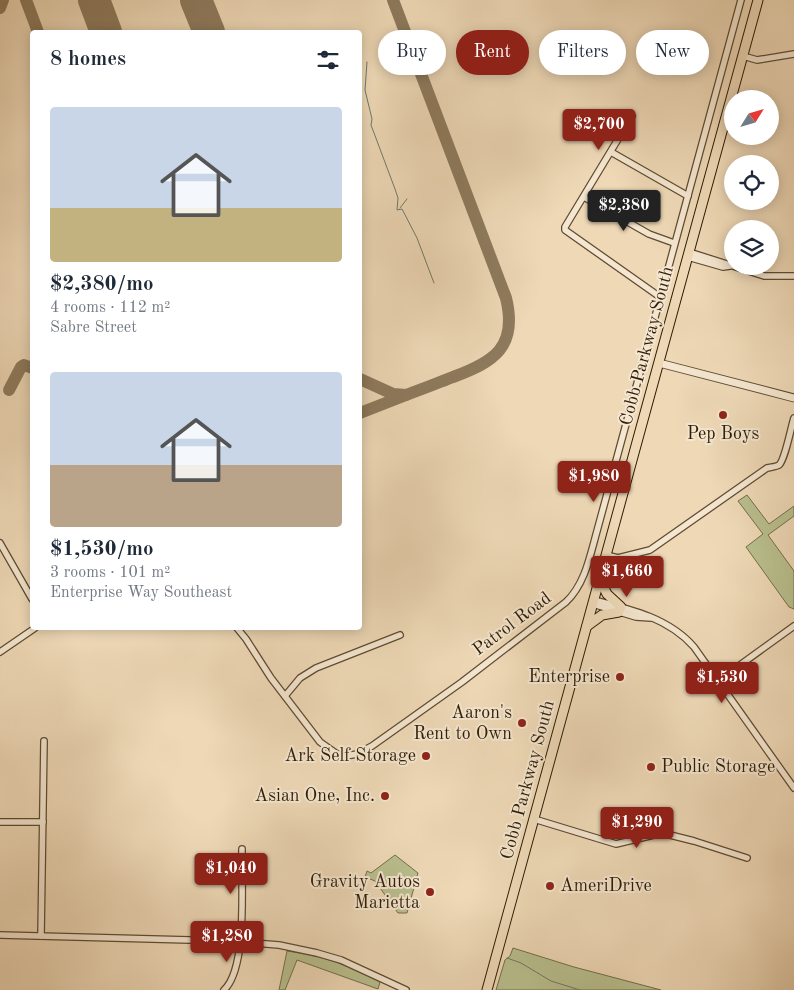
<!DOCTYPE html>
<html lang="en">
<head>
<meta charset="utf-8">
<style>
  body { margin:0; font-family:"Old Standard TT",serif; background:#f6f6f7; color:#1f2937; height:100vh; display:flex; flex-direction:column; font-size:19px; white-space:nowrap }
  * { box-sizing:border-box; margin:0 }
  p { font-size:16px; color:#747a83 }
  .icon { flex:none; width:28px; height:28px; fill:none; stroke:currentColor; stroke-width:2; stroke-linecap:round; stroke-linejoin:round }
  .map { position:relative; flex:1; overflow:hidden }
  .panel { position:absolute; left:30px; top:30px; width:332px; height:600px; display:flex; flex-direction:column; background:#fff; border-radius:5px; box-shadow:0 2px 12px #0003 }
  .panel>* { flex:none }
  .hud { position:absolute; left:378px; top:30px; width:341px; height:45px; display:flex; gap:10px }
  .needle { width:32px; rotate:53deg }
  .fabs { position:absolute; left:724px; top:90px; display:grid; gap:10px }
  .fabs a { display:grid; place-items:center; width:55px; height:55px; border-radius:50%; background:#fff; box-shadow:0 2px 12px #0003; font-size:25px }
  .price { position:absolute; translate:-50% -42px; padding:0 11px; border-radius:5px; background:#8f2418; color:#fff; font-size:16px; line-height:32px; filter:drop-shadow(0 1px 2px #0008) }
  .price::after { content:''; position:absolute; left:50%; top:30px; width:15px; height:11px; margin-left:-8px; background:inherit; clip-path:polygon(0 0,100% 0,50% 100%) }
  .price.on { background:#222; color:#fff }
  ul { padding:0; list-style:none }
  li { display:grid; align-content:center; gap:10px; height:265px; padding:0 20px }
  li span { display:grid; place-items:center; height:155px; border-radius:5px; color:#555 }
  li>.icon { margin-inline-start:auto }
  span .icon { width:90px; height:90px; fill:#fffc; stroke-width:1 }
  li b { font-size:21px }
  h2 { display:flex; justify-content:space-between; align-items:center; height:60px; padding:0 20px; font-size:21px }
  .tag { padding:0 18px; border-radius:22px; background:#fff; box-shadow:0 2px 12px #0003; font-size:18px; line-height:45px }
  .tag.on { background:#8f2418; color:#fff }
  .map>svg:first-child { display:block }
</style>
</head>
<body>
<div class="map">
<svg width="794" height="990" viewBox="0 0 794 990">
  <rect width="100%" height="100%" fill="#eed8b6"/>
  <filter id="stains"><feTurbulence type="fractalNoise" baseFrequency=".004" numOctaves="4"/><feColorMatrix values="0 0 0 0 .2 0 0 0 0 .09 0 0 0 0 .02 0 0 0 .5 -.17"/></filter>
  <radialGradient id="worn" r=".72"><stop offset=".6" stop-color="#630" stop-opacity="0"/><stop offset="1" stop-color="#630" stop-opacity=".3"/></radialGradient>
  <!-- green -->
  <g fill="#b9bf8e" stroke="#746e49">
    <polygon points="747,495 769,524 794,506 794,516 768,535 794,571 794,609 789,607 746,547 763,534 738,501"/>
    <polygon points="625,814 647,821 656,829 618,839"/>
    <polygon points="395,855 418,873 407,913 398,913 375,881 365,877 367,871 371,873"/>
    <polygon points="513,948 574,967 661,990 496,990 505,960 510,956"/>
    <path d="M287 951C323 956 349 965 380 982L378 989 297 960 285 990H279Z"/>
  </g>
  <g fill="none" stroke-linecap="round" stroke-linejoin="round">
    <!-- stream -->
    <g stroke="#6e7a6b" stroke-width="1">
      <polyline points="367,62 365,90 372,119 371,125 395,189 398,198 397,210 402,209 417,238 434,283"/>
      <polyline points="400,208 407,199"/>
      <polyline points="507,958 521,963 551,981 580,990"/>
    </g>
    <!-- taxiway -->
    <g stroke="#8e7a5d" stroke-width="12">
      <polyline points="26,0 38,32"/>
      <path d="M393 0 506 298C518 347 494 362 453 377 438 383 422 389 406 395"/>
      <polyline points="0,8 3,0"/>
      <polyline points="360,379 393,394 406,395 360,413"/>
      <polyline points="9,390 21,367 24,365 32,368"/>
    </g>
    <!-- runway -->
    <g stroke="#8e7a5d" stroke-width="32">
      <polyline points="94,0 106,32"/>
      <polyline points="196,0 209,32"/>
    </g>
    <!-- minor casing -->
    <g stroke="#5e4b30" stroke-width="8">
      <g id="minor">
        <polyline points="743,56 757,60 794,54"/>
        <polyline points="632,116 565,227 565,230 660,297"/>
        <polyline points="611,152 688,196"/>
        <polyline points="584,197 649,234 674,243"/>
        <polyline points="689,252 764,276 794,276"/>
        <polyline points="688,257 723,267 730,266"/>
        <polyline points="0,543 32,599"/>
        <path d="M606 555 618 558 650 550 767 468C771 467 776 467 779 465 785 460 791 427 794 418"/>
        <path d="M594 600C630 609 669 618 694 647L794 788"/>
        <polyline points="593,604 636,617 651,618"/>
        <path d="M237 628 246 639 271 678 320 742 337 754 346 756 357 754 372 746 462 682 566 602C585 584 590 556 597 531L741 0"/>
        <polyline points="0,652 35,628"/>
        <polyline points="718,681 794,626"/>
        <polyline points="285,696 300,678 316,668 400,635"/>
        <polyline points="534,819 616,844 662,833 694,841 747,858"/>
        <polyline points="0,822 43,822"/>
        <polyline points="0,935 228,941 279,945 317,953 341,960 406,990"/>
        <polyline points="41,936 44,741"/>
        <path d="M224 990C248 968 241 882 242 849"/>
      </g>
    </g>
    <!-- tertiary casing -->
    <g stroke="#5e4b30" stroke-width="9">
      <polyline id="tertiary" points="659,363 794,398"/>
    </g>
    <!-- primary casing -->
    <g stroke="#2e1c04" stroke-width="11">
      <g id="primary">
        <polyline points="600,580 607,594 621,607"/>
        <polyline points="587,626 602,615 619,612"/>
        <polyline points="487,990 758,0"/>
      </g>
    </g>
    <!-- minor -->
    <use href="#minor" stroke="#f4e6d0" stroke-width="5.5"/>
    <!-- tertiary -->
    <use href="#tertiary" stroke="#f4e6d0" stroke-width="7"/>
    <!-- primary -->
    <use href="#primary" stroke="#eed8b6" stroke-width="9"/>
  </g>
  <!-- markers -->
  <g fill="#8f2418" stroke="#f4e6d0" stroke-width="2">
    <circle cx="723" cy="415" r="5"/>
    <circle cx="620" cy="677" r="5"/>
    <circle cx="522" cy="723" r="5"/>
    <circle cx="426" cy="756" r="5"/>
    <circle cx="651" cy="767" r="5"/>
    <circle cx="385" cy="796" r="5"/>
    <circle cx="550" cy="886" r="5"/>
    <circle cx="430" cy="892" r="5"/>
  </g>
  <g text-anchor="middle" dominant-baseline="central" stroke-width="4" stroke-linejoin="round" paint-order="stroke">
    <!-- street labels -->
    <g font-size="18" fill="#2e1c04" stroke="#f4e6d0">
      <text transform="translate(647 346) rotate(-75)">Cobb Parkway South</text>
      <text transform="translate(512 624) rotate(-37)">Patrol Road</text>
      <text transform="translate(528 780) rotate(-75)">Cobb Parkway South</text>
    </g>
    <!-- poi labels -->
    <g font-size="18" fill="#2e1c04" stroke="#f4e6d0" text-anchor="end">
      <text x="723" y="434" text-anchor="middle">Pep Boys</text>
      <text x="610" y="677">Enterprise</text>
      <text x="512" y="713">Aaron's<tspan x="512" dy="21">Rent to Own</tspan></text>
      <text x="416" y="756">Ark Self Storage</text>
      <text x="661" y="767" text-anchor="start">Public Storage</text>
      <text x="375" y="796">Asian One, Inc.</text>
      <text x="420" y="882">Gravity Autos<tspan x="420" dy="21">Marietta</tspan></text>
      <text x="560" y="886" text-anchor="start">AmeriDrive</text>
    </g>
  </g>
  <rect width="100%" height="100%" filter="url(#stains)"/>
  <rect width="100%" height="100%" fill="url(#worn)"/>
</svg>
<div class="fabs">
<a><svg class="needle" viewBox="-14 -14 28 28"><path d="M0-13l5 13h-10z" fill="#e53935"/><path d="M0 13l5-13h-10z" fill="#747a83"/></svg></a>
<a><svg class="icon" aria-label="locate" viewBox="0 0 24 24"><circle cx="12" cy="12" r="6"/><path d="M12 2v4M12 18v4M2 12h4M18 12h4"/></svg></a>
<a><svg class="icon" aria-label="layers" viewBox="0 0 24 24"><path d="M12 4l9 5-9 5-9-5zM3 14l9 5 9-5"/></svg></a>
</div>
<b class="price" style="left:599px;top:151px">$2,700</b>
<b class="price on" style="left:624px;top:232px">$2,380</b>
<b class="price" style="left:594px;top:503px">$1,980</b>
<b class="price" style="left:627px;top:598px">$1,660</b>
<b class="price" style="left:722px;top:704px">$1,530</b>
<b class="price" style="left:637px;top:849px">$1,290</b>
<b class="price" style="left:231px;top:895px">$1,040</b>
<b class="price" style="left:227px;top:963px">$1,280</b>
<div class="hud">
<a class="tag">Buy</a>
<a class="tag on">Rent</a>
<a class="tag">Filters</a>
<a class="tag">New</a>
</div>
<section class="panel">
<h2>8 homes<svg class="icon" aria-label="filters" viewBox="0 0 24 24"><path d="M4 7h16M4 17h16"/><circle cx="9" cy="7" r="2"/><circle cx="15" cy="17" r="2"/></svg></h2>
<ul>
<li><span style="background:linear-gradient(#c9d6e8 65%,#c2b280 0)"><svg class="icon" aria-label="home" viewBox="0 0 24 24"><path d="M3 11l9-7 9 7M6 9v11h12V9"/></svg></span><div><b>$2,380/mo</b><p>4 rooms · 112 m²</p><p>Sabre Street</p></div></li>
<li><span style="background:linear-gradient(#c9d6e8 60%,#b9a48a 0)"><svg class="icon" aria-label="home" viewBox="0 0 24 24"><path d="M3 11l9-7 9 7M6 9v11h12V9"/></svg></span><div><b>$1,530/mo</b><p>3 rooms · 101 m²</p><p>Enterprise Way Southeast</p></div></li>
</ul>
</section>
</div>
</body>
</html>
